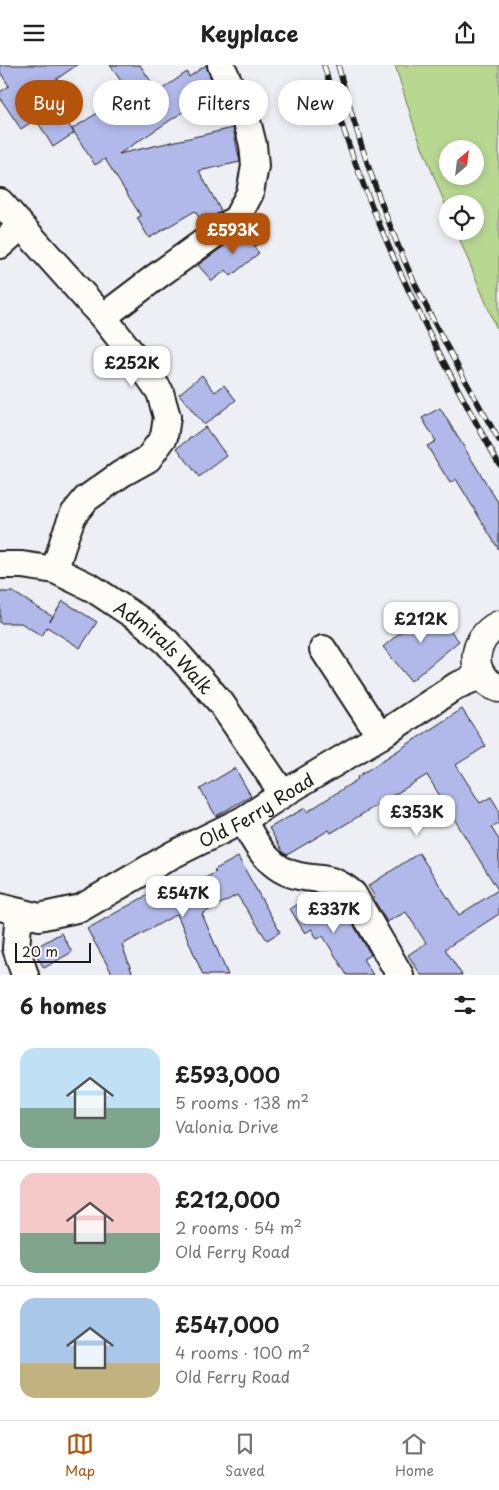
<!DOCTYPE html>
<html lang="en">
<head>
<meta charset="utf-8">
<style>
  body { margin:0; font-family:"Playpen Sans",sans-serif; background:#f2f2f2; color:#222; height:100vh; display:flex; flex-direction:column; font-size:19px; white-space:nowrap }
  * { box-sizing:border-box; margin:0 }
  p { font-size:16px; color:#767676 }
  .icon { flex:none; width:28px; height:28px; fill:none; stroke:currentColor; stroke-width:2; stroke-linecap:round; stroke-linejoin:round }
  .map { position:relative; height:910px; overflow:hidden }
  .drawer { display:flex; flex-direction:column; background:#fff; flex:1 }
  .drawer>* { flex:none }
  .top-card { position:absolute; left:15px; top:15px; width:470px; height:45px; display:flex; gap:10px }
  .needle { width:32px; rotate:28deg }
  .controls { position:absolute; left:439px; top:75px; display:grid; gap:10px }
  .controls a { display:grid; place-items:center; width:45px; height:45px; border-radius:50%; background:#fff; box-shadow:0 2px 8px #0003; font-size:25px }
  .scale { position:absolute; left:15px; bottom:12px; width:76px; box-sizing:border-box; padding-left:5px; border:2px solid #1c1c1c; border-top:0; font-size:14px; line-height:18px; white-space:nowrap; color:#1c1c1c; -webkit-text-stroke:4px #fdfcf7; paint-order:stroke }
  .price { position:absolute; translate:-50% -42px; padding:0 11px; border-radius:10px; background:#fff; color:#222; font-size:16px; line-height:32px; filter:drop-shadow(0 1px 2px #0008) }
  .price::after { content:''; position:absolute; left:50%; top:30px; width:15px; height:11px; margin-left:-8px; background:inherit; clip-path:polygon(0 0,100% 0,50% 100%) }
  .price.on { background:#b45309; color:#fff }
  ul { padding:0; list-style:none }
  li { display:flex; align-items:center; gap:15px; height:125px; padding:0 20px }
  li+li { border-top:1px solid #e0e0e0 }
  li span { display:grid; place-items:center; flex:none; width:140px; height:100px; border-radius:15px; color:#555 }
  li>.icon { margin-inline-start:auto }
  span .icon { width:60px; height:60px; fill:#fffc; stroke-width:1 }
  li b { font-size:21px }
  h2 { display:flex; justify-content:space-between; align-items:center; height:60px; padding:0 20px; font-size:21px }
  .pill { padding:0 18px; border-radius:22px; background:#fff; box-shadow:0 2px 8px #0003; font-size:18px; line-height:45px }
  .pill.on { background:#b45309; color:#fff }
  header { display:flex; justify-content:space-between; align-items:center; height:65px; padding:0 20px; background:#fff; font-size:22px; font-weight:700 }
  .tab-bar { display:flex; justify-content:space-around; align-items:center; height:70px; border-top:1px solid #e0e0e0; background:#fff; font-size:14px; color:#767676 }
  .tab-bar a { display:grid; justify-items:center; gap:2px }
  .tab-bar .on { color:#b45309 }
  .map>svg:first-child { display:block }
</style>
</head>
<body>
<header><svg class="icon" aria-label="menu" viewBox="0 0 24 24"><path d="M4 6h16M4 12h16M4 18h16"/></svg>Keyplace<svg class="icon" aria-label="share" viewBox="0 0 24 24"><path d="M12 15V3M7 8l5-5 5 5M5 13v7h14v-7"/></svg></header>
<div class="map">
<svg width="499" height="910" viewBox="0 0 499 910">
  <rect width="100%" height="100%" fill="#eeeff4"/>
  <filter id="ink" filterUnits="userSpaceOnUse"><feTurbulence type="fractalNoise" baseFrequency=".02" numOctaves="2"/><feDisplacementMap in="SourceGraphic" scale="10" xChannelSelector="R" yChannelSelector="G"/><feConvolveMatrix kernelMatrix="1 2 1 2 8 2 1 2 1" color-interpolation-filters="sRGB"/></filter>
  <g filter="url(#ink)">
    <!-- green -->
    <path fill="#b8d891" stroke="#6a7a56" fill-rule="evenodd" d="M395 0H499V269L456 166H475V139H448L447 144 415 64ZM448 84H475V111H448Z"/>
    <!-- building -->
    <g fill="#b0b9ea" stroke="#1c1c1c">
      <polygon points="0,0 77,0 45,22 74,68 53,82 36,54 21,64 0,33 0,27 9,21 0,7"/>
      <polygon points="110,0 140,0 158,27 187,7 189,12 206,0 214,22 202,30 204,33 119,89 233,63 240,97 199,106 221,146 203,159 195,146 149,173 137,153 141,151 105,94 95,100 72,64 129,28"/>
      <polygon points="251,159 264,175 254,182 259,188 231,211 226,205 212,216 198,200 246,165"/>
      <polygon points="202,310 215,327 224,320 236,335 204,360 179,329"/>
      <polygon points="440,343 499,439 499,485 456,414 450,418 427,381 436,376 422,353"/>
      <polygon points="205,362 227,391 199,412 177,383"/>
      <polygon points="0,527 13,527 53,552 50,556 63,536 97,557 80,583 47,562 42,571 21,558 0,558"/>
      <polygon points="430,542 459,576 411,616 383,582"/>
      <polygon points="462,644 486,681 456,700 480,738 491,732 499,745 499,758 491,762 499,775 499,849 445,884 462,910 421,910 408,890 426,878 406,847 387,857 373,833 375,832 368,821 419,788 459,850 498,825 427,710 331,768 329,765 287,790 283,787 269,763 305,743 307,747 358,714 357,712"/>
      <polygon points="235,703 251,731 216,751 200,724"/>
      <polygon points="238,792 280,867 267,875 237,830 202,849 228,910 203,910 177,849 122,880 133,910 113,910 87,864 174,815 181,827 216,807 214,805"/>
      <polygon points="315,829 318,829 323,837 325,836 336,855 347,849 371,890 363,894 373,910 347,910 323,871 317,874 312,864 305,868 290,844"/>
      <polygon points="61,868 72,887 44,903 33,884"/>
    </g>
    <g fill="none" stroke-linecap="round" stroke-linejoin="round">
      <!-- minor casing -->
      <g stroke="#1c1c1c" stroke-width="30">
        <g id="minor">
          <polyline points="0,137 103,252 144,304 160,327 167,352 164,372 148,394 121,409 86,434 73,450 65,471 55,505"/>
          <polyline points="0,180 20,162"/>
          <polyline points="103,252 157,211 237,153 250,128 255,101 253,80 248,60 221,0"/>
          <path id="s1" d="M0 500H22L55 505 92 523 142 556 167 577 221 638 283 729"/>
          <polyline points="323,584 380,671"/>
          <path d="M243 755C256 780 269 805 299 811 324 816 332 811 353 829L400 910"/>
          <path id="s2" d="M0 842 39 852 81 843 172 790 243 755 283 729 380 671 456 621 482 610"/>
          <polyline points="19,847 16,883 25,910"/>
        </g>
      </g>
      <!-- secondary casing -->
      <g stroke="#1c1c1c" stroke-width="31">
        <path id="secondary" d="M499 560C471 573 467 612 499 623"/>
      </g>
      <!-- minor -->
      <use href="#minor" stroke="#fdfcf7" stroke-width="26"/>
      <!-- secondary -->
      <use href="#secondary" stroke="#fdfcf7" stroke-width="28"/>
      <!-- rail casing -->
      <g stroke="#1c1c1c" stroke-width="5.5">
        <g id="rail">
          <path d="M324 0C362 140 428 273 499 399"/>
          <path d="M338 0C358 75 383 151 416 221 442 274 470 325 499 375"/>
        </g>
      </g>
      <!-- rail -->
      <use href="#rail" stroke="#fdfcf7" stroke-width="4" stroke-dasharray="11" stroke-linecap="butt"/>
    </g>
  </g>
  <g text-anchor="middle" dominant-baseline="central" stroke-width="4" stroke-linejoin="round" paint-order="stroke">
    <!-- street labels -->
    <g font-size="18" fill="#1c1c1c" stroke="#fdfcf7">
      <text stroke="none"><textPath href="#s1" startOffset="190">Admirals Walk</textPath></text>
      <text stroke="none"><textPath href="#s2" startOffset="284">Old Ferry Road</textPath></text>
    </g>
  </g>
</svg>
<div class="controls">
<a><svg class="needle" viewBox="-14 -14 28 28"><path d="M0-13l5 13h-10z" fill="#e53935"/><path d="M0 13l5-13h-10z" fill="#767676"/></svg></a>
<a><svg class="icon" aria-label="locate" viewBox="0 0 24 24"><circle cx="12" cy="12" r="6"/><path d="M12 2v4M12 18v4M2 12h4M18 12h4"/></svg></a>
</div>
<div class="scale">20 m</div>
<b class="price on" style="left:233px;top:190px">£593K</b>
<b class="price" style="left:132px;top:323px">£252K</b>
<b class="price" style="left:421px;top:579px">£212K</b>
<b class="price" style="left:417px;top:772px">£353K</b>
<b class="price" style="left:183px;top:853px">£547K</b>
<b class="price" style="left:334px;top:869px">£337K</b>
<div class="top-card">
<a class="pill on">Buy</a>
<a class="pill">Rent</a>
<a class="pill">Filters</a>
<a class="pill">New</a>
</div>
</div>
<section class="drawer">
<h2>6 homes<svg class="icon" aria-label="filters" viewBox="0 0 24 24"><path d="M4 7h16M4 17h16"/><circle cx="9" cy="7" r="2"/><circle cx="15" cy="17" r="2"/></svg></h2>
<ul>
<li><span style="background:linear-gradient(#bfe0f5 60%,#7fa58c 0)"><svg class="icon" aria-label="home" viewBox="0 0 24 24"><path d="M3 11l9-7 9 7M6 9v11h12V9"/></svg></span><div><b>£593,000</b><p>5 rooms · 138 m²</p><p>Valonia Drive</p></div></li>
<li><span style="background:linear-gradient(#f6c9c9 60%,#7fa58c 0)"><svg class="icon" aria-label="home" viewBox="0 0 24 24"><path d="M3 11l9-7 9 7M6 9v11h12V9"/></svg></span><div><b>£212,000</b><p>2 rooms · 54 m²</p><p>Old Ferry Road</p></div></li>
<li><span style="background:linear-gradient(#a9c7e8 65%,#c2b280 0)"><svg class="icon" aria-label="home" viewBox="0 0 24 24"><path d="M3 11l9-7 9 7M6 9v11h12V9"/></svg></span><div><b>£547,000</b><p>4 rooms · 100 m²</p><p>Old Ferry Road</p></div></li>
</ul>
</section>
<nav class="tab-bar">
<a class="on"><svg class="icon" aria-label="map" viewBox="0 0 24 24"><path d="M3 6l6-2 6 2 6-2v14l-6 2-6-2-6 2zM9 4v14M15 6v14"/></svg>Map</a>
<a><svg class="icon" aria-label="saved" viewBox="0 0 24 24"><path d="M7 4h10v16l-5-4-5 4z"/></svg>Saved</a>
<a><svg class="icon" aria-label="home" viewBox="0 0 24 24"><path d="M3 11l9-7 9 7M6 9v11h12V9"/></svg>Home</a>
</nav>
</body>
</html>
